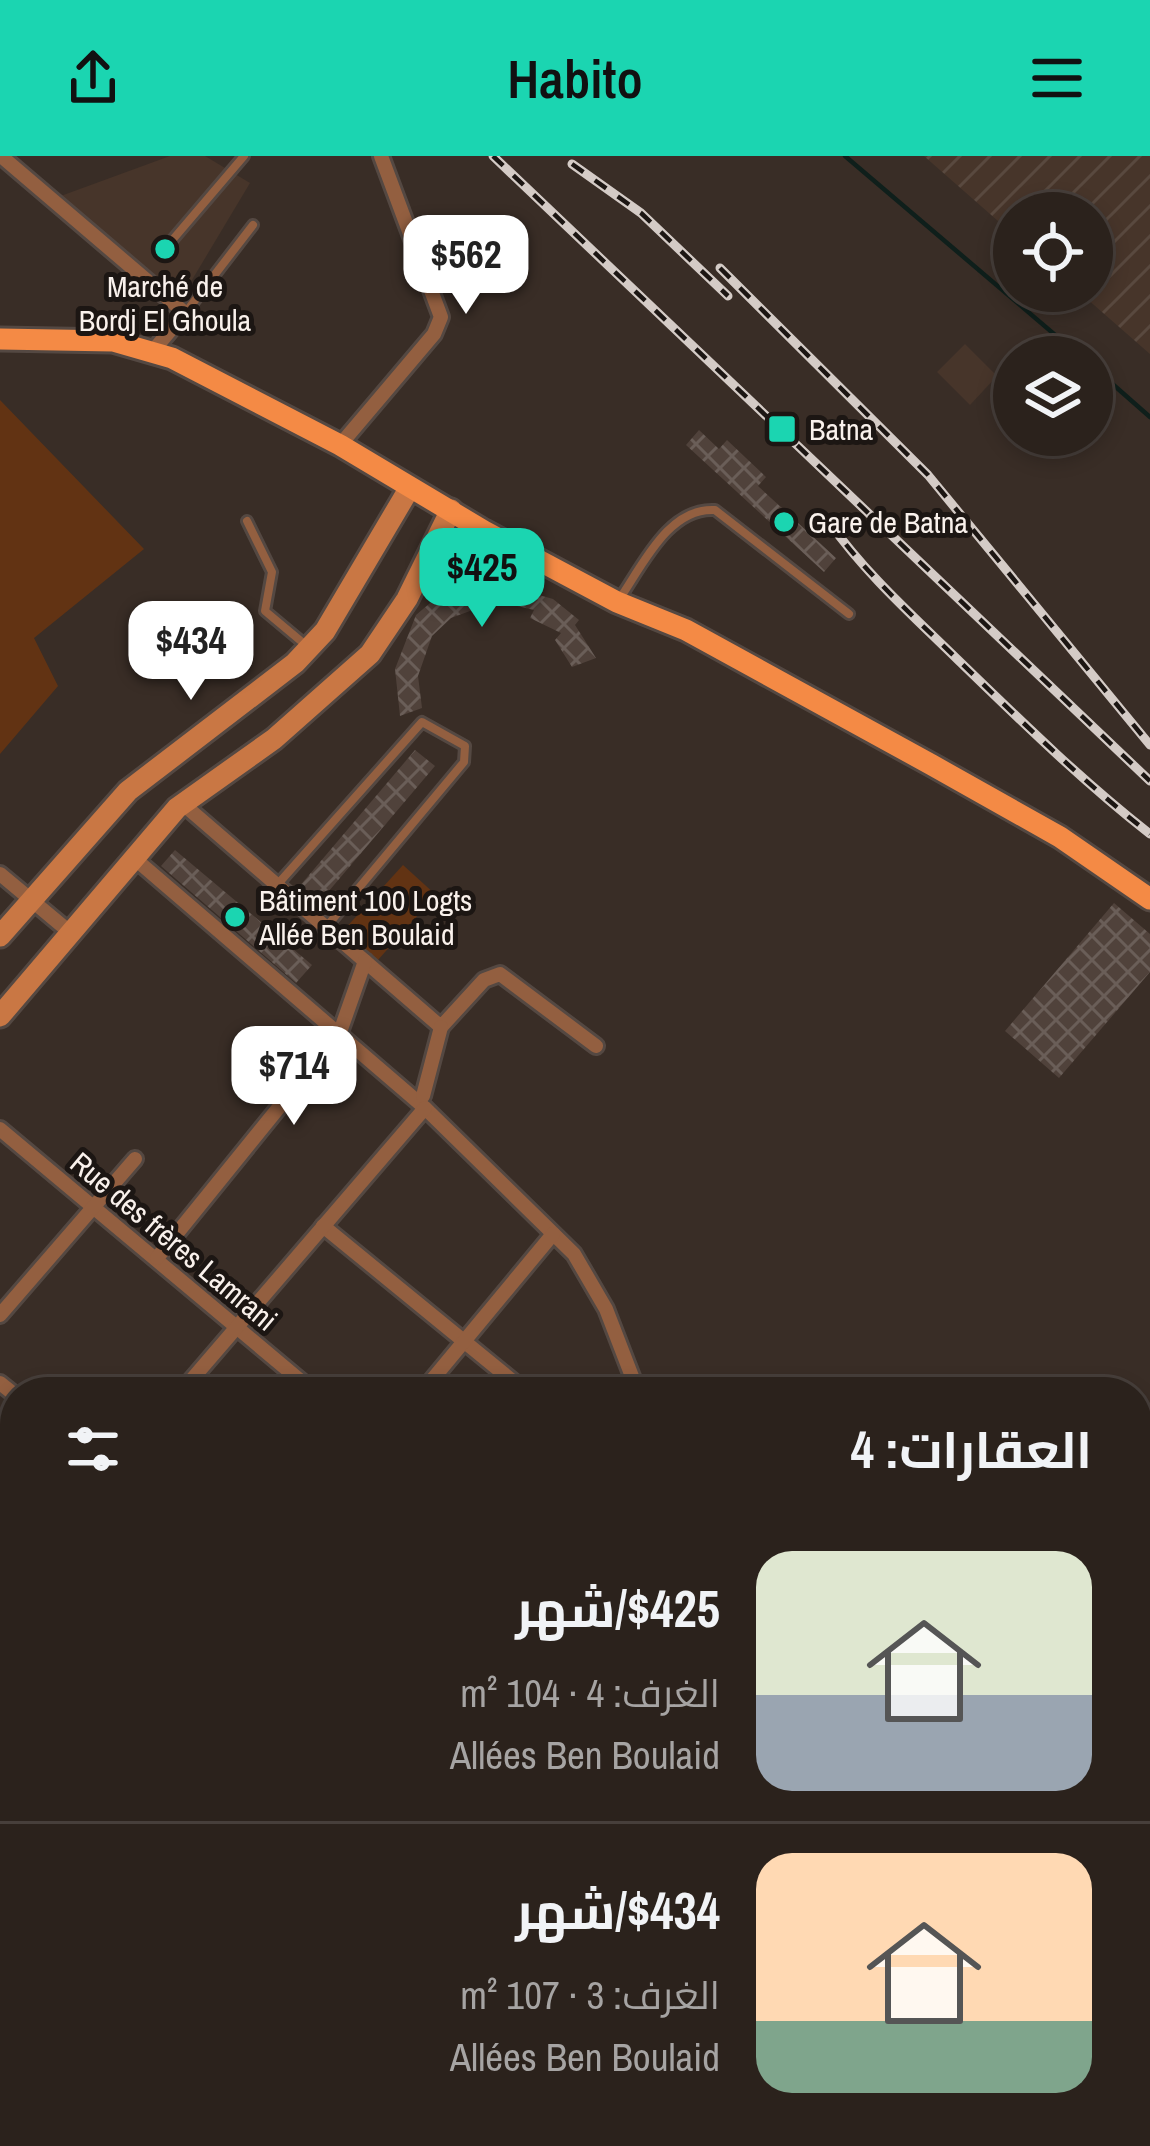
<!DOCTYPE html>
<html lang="ar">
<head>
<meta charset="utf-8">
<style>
  body { margin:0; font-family:"Archivo Narrow",Cairo,sans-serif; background:#332a25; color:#f1f3f6; direction:rtl; height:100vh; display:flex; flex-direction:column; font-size:45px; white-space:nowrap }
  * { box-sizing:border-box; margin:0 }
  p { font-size:39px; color:#a6a4a3 }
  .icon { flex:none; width:66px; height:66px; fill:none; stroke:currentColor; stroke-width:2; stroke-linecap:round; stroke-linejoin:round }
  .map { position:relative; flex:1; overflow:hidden; direction:ltr }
  .panel { position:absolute; left:0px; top:1221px; width:1152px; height:771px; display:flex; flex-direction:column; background:#2b221c; border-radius:48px 48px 0 0; box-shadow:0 6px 18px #0003,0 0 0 3px #473f3b; direction:rtl }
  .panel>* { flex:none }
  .fabs { position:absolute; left:993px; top:36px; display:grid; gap:24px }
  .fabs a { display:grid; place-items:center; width:120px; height:120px; border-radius:50%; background:#2b221c; box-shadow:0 6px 18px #0003,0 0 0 3px #473f3b; font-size:60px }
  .price { position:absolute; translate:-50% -102px; padding:0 27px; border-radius:24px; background:#fff; color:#222; font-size:39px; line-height:78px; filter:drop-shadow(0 3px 6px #0008) }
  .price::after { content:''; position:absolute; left:50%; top:72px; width:36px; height:27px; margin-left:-18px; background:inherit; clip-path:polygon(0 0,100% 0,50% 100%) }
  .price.current { background:#1bd5b1; color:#111 }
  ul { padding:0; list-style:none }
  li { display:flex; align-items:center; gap:36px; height:300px; padding:0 60px }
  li+li { border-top:3px solid #473f3b }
  li span { display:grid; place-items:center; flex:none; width:336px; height:240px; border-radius:36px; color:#555 }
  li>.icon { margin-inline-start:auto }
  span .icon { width:144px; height:144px; fill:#fffc; stroke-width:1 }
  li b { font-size:51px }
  h2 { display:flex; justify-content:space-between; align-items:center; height:144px; padding:0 60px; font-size:51px }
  header { display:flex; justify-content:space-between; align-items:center; height:156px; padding:0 60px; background:#1bd5b1; color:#111; font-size:54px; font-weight:600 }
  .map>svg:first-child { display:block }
</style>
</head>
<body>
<header><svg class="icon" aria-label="menu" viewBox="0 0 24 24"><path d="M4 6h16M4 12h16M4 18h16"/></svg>Habito<svg class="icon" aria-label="share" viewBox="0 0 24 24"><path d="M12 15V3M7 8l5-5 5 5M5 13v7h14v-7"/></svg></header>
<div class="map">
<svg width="1150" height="1990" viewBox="0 0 1150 1990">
  <defs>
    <pattern id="industrial-furrows" width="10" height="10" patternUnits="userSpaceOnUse" patternTransform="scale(3)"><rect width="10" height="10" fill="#47352a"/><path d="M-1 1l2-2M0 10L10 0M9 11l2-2" fill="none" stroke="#59493f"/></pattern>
    <pattern id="building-cross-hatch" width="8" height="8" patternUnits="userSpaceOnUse" patternTransform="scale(3)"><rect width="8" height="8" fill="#50423b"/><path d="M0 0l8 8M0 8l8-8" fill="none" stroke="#6a5e58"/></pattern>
  </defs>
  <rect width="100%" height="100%" fill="#392d26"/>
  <!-- built -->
  <g fill="#47352a">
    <polygon points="170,0 205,0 250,27 180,144 58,41"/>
    <polygon points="965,188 997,220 970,249 937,216"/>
  </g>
  <!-- industrial -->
  <polygon fill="url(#industrial-furrows)" points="924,0 1150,0 1150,198 1078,135 1092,135 1092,57 1014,57 1014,79"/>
  <!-- park -->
  <g fill="#623313">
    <polygon points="0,244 144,393 34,482 58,530 0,598"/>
    <polygon points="403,709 436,739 377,805 343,775"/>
    <polygon points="15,1750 15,1941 0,1928 0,1767"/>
    <polygon points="56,1977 163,1977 152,1990 71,1990"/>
  </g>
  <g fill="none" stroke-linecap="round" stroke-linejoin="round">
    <!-- stream -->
    <g stroke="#0f1f1b" stroke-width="4.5">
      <polyline points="845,0 1081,201"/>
      <polyline points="1092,210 1150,261"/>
    </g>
  </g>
  <!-- building -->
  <g fill="url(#building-cross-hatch)">
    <polygon points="699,274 719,293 727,284 766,321 758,330 836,402 824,416 686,289"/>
    <polygon points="495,424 542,432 539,439 553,443 579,464 575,469 596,502 572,511 555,484 561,477 530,462 534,454 497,445 451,462 432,480 418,520 422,552 400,560 395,513 416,459 436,442"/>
    <polygon points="415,594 435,610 317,749 298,732"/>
    <polygon points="175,694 312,809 296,827 161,710"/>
    <polygon points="1114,747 1150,778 1150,816 1059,922 1005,875"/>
    <polygon points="15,1750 15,1780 0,1798 0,1767"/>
  </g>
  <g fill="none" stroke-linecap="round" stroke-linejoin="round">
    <!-- lane casing -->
    <g stroke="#544842" stroke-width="14">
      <g id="lane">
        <polyline points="163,95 244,0"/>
        <polyline points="186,156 253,69"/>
        <polyline points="247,365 272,416 265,455 308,491"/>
        <path d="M618 445C642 411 668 351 715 354L849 458"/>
        <polyline points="277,729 422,566 465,590 464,606 327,770"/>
      </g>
    </g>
    <!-- street casing -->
    <g stroke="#544842" stroke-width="20">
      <g id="street">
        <polyline points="1,0 185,157 152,196"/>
        <polyline points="340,289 434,178 441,161 381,0"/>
        <polyline points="183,648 441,871 484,824 500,818 596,890"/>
        <polyline points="134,702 425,952 574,1098 606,1153 638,1236"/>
        <polyline points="0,718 72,778"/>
        <polyline points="423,940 441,871"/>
        <polyline points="0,973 314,1236"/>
        <polyline points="323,1070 526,1236"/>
        <polyline points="157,1102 340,876 365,805"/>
        <polyline points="0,1159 135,1003"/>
        <polyline points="0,1227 15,1239"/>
        <polyline points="181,1236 425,952"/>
        <polyline points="422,1236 553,1078"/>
        <polyline points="1137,1431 1150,1439"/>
        <polyline points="0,1446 15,1428"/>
        <polyline points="0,1480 15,1494"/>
        <polyline points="1137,1537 1150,1545"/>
        <polyline points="0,1561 15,1543"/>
        <polyline points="1137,1668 1150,1651"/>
        <polyline points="0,1687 15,1701"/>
        <polyline points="1137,1950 1150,1934"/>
        <polyline points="595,1977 611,1990"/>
        <polyline points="900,1977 915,1990"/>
        <polyline points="262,1990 271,1977"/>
        <polyline points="543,1990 553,1977"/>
        <polyline points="723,1990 735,1977"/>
        <polyline points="1099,1990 1112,1977"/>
      </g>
    </g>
    <!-- secondary casing -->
    <g stroke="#544842" stroke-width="27">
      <g id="secondary">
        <polyline points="0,780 128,635 295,507 325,475 409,333"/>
        <polyline points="0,860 177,652 274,583 370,498 407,443 451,354"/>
      </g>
    </g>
    <!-- primary casing -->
    <g stroke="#544842" stroke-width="27">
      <polyline id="primary" points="0,183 113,185 172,202 340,289 484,375 617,446 686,474 932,609 1060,681 1150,743"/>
    </g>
    <!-- lane -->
    <use href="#lane" stroke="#935f40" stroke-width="8"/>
    <!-- street -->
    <use href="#street" stroke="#935f40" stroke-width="14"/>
    <!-- secondary -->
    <use href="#secondary" stroke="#c97744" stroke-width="21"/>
    <!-- primary -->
    <use href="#primary" stroke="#f48a45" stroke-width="21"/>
    <!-- rail casing -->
    <g stroke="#d4cbc6" stroke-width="9">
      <g id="rail">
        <polyline points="493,0 1150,625"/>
        <polyline points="572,8 641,57 728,140"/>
        <polyline points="720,112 928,319 1150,589"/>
        <path d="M829 366C865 417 911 458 956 502 1019 563 1081 624 1150 678"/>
      </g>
    </g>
    <!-- rail -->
    <use href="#rail" stroke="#1c1613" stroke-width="4.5" stroke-dasharray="14" stroke-linecap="butt"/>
  </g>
  <!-- markers -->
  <g fill="#1bd5b1" stroke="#1c1613" stroke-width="4.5">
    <circle cx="165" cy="93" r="12"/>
    <rect x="767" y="258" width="30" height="30" rx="6"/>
    <circle cx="784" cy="366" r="12"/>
    <circle cx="235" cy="761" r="12"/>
  </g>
  <g text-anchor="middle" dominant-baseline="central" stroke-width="10" stroke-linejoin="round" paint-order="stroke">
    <!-- poi labels -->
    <g font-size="30" fill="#f9f1ec" stroke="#1c1613" text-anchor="start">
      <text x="165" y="130" text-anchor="middle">Marché de<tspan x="165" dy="34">Bordj El Ghoula</tspan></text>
      <text x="809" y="273">Batna</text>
      <text x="808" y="366">Gare de Batna</text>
      <text x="259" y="744">Bâtiment 100 Logts<tspan x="259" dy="34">Allée Ben Boulaid</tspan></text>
    </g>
    <!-- street labels -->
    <g font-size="30" fill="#f9f1ec" stroke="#1c1613">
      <text transform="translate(174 1085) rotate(40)">Rue des frères Lamrani</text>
    </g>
  </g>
</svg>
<div class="fabs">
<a><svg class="icon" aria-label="locate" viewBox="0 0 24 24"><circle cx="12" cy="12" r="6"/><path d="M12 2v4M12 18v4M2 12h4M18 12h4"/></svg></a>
<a><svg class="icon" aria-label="layers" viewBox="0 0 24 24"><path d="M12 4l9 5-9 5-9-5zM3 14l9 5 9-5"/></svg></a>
</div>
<b class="price" style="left:466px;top:161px">$562</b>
<b class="price current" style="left:482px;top:474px">$425</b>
<b class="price" style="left:191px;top:547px">$434</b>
<b class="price" style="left:294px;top:972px">$714</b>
<section class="panel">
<h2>العقارات: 4<svg class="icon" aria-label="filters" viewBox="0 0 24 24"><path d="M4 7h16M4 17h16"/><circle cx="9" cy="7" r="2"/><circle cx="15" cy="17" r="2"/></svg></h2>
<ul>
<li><span style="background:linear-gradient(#dfe7d0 60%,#9aa5b1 0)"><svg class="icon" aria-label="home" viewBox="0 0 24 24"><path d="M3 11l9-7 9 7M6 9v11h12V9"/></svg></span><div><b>$425/شهر</b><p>الغرف: 4 · 104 m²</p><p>Allées Ben Boulaid</p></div></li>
<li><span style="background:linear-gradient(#ffd9b3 70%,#7fa58c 0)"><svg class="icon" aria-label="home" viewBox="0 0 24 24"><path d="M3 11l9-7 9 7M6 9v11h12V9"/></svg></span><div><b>$434/شهر</b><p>الغرف: 3 · 107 m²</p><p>Allées Ben Boulaid</p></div></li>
</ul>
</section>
</div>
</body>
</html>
